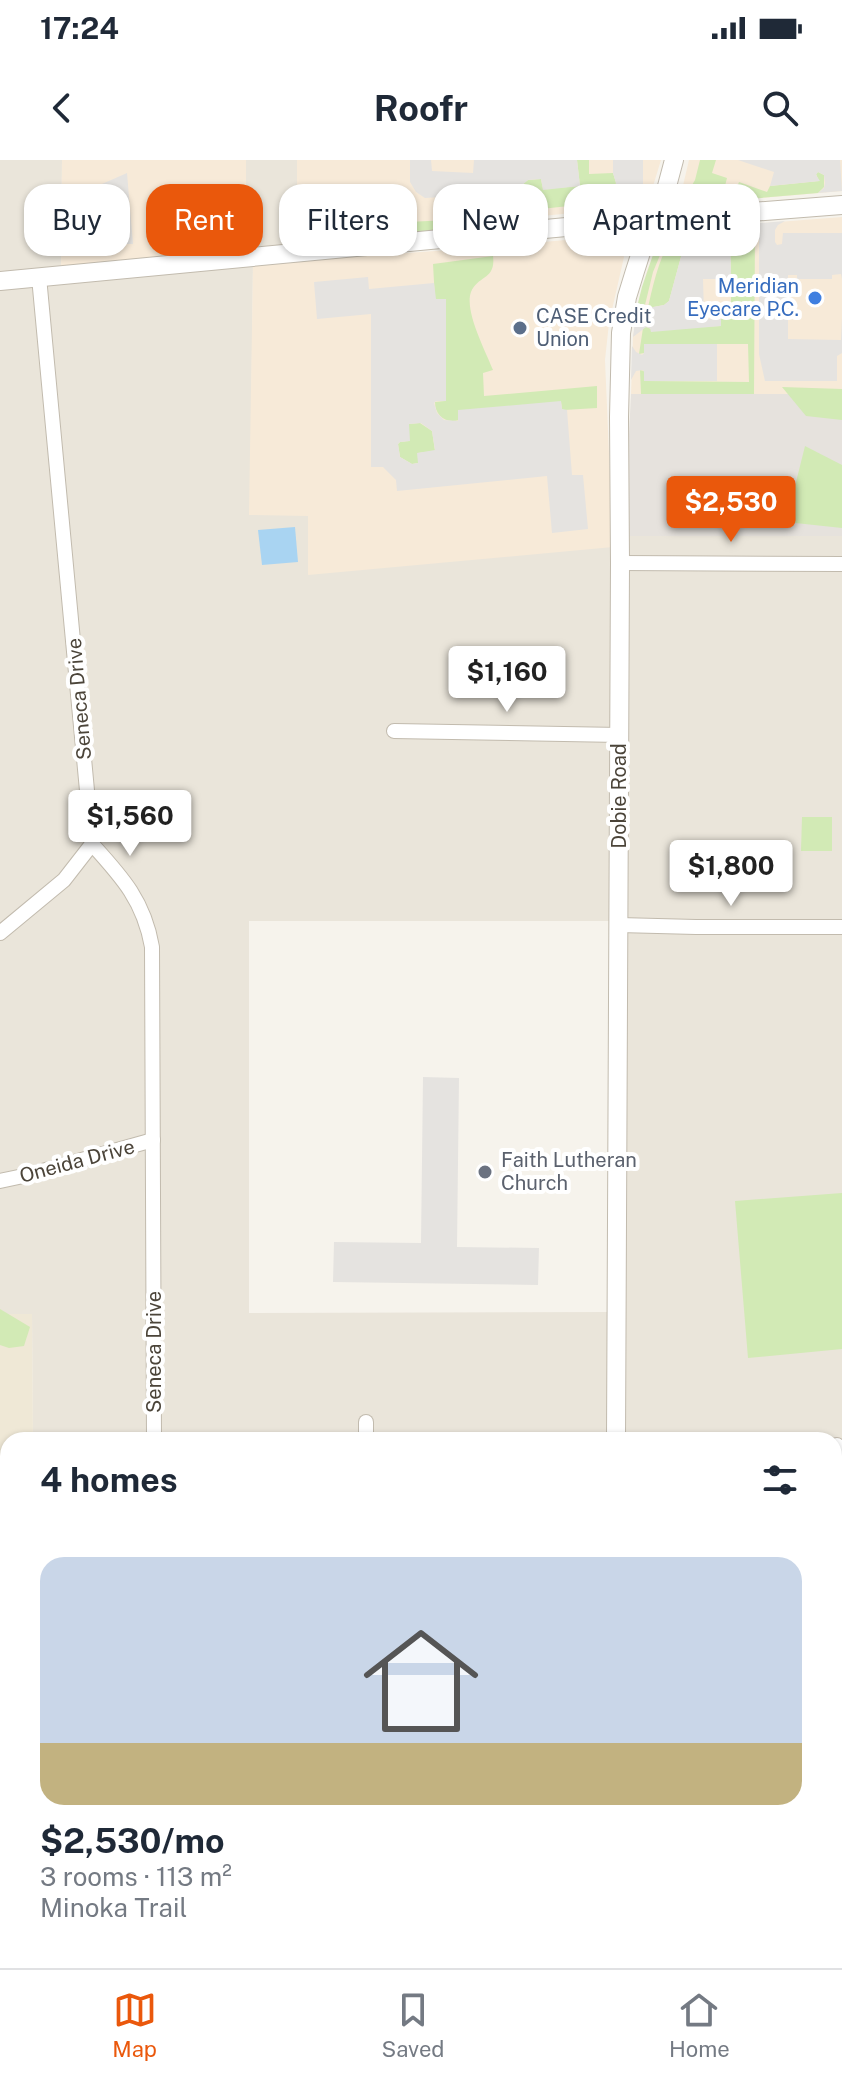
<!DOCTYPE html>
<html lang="en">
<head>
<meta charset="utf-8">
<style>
  body { margin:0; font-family:"Public Sans",sans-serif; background:#f2f2f3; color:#1f2937; height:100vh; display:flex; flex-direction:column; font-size:30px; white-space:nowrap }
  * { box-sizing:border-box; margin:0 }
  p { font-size:26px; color:#747a83 }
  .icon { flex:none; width:44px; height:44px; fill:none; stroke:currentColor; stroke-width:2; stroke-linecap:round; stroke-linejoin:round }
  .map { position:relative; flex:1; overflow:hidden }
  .sheet { position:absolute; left:0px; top:1272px; width:842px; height:536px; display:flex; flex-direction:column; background:#fff; border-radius:24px 24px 0 0; box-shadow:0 2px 6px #0004 }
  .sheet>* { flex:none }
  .guide { position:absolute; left:24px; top:24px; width:794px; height:72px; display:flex; gap:16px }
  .price { position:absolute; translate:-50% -68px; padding:0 18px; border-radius:8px; background:#fff; color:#222; font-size:26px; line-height:52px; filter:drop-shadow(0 2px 4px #0008) }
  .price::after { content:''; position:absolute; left:50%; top:48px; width:24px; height:18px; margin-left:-12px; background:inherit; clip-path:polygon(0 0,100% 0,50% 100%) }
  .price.active { background:#ea580c; color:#fff }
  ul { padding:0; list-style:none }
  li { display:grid; align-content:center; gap:16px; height:424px; padding:0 40px }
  li span { display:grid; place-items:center; height:248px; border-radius:24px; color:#555 }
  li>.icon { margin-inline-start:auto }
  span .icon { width:144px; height:144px; fill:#fffc; stroke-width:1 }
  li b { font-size:34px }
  h2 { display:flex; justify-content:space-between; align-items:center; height:96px; padding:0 40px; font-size:34px }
  .pill { padding:0 28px; border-radius:24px; background:#fff; box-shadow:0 2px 6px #0004; font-size:28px; line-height:72px }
  .pill.active { background:#ea580c; color:#fff }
  .status { display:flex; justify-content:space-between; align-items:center; height:56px; padding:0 40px; background:#fff; direction:ltr }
  .status svg { height:22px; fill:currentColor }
  header { display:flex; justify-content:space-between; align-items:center; height:104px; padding:0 40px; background:#fff; font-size:36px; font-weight:700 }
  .menu { display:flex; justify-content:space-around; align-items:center; height:112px; border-top:2px solid #e0e1e3; background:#fff; font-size:22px; color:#747a83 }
  .menu a { display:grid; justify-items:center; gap:4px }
  .menu .active { color:#ea580c }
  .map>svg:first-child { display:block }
</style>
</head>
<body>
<div class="status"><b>17:24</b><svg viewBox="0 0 49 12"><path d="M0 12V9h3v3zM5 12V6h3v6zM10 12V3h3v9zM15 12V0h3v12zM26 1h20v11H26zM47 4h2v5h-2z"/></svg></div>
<header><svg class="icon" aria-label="back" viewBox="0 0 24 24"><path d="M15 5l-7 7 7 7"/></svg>Roofr<svg class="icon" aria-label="search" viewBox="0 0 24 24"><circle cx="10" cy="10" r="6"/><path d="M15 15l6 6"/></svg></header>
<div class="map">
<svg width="842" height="1808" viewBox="0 0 842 1808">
  <rect width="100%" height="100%" fill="#f6f3ec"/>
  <!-- residential -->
  <g fill="#eae5da">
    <polygon points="0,0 62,0 61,108 0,114"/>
    <polygon points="246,0 297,0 297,85 246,90"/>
    <polygon points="253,104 250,355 308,355 613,387 610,761 249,761 249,1153 610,1152 609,1280 33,1280 32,1155 0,1154 0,128"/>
    <polygon points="627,376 842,376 842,1808 620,1808 620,1800 834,1800 834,1280 623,1280"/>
    <polygon points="0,1613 8,1613 8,1800 608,1800 608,1808 0,1808"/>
  </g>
  <!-- commercial -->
  <g fill="#f7ead8">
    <polygon points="62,0 246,0 246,90 61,108"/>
    <polygon points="297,0 661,0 650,36 641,45 635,47 480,62 408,75 297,85"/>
    <polygon points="689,0 842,0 842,31 691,44 685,40 681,34"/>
    <polygon points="842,57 842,234 631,234 633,177 638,144 647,111 661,76 673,70"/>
    <polygon points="601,77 616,81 620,86 624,97 609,163 605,200 613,387 308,415 308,356 249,355 253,104 463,89"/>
  </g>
  <!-- industrial -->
  <polygon fill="#e6e2dd" points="631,234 842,234 842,376 627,376 626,336"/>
  <!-- education -->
  <polygon fill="#efe8d6" points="0,1154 32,1154 33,1280 8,1280 8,1613 0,1613"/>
  <!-- green -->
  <g fill="#d2eab5">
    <path d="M577 0H589V14L613 13 616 23 615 28 597 43 513 52C506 37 517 28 528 20L541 19 543 29 580 26Z"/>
    <polygon points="700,0 716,0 712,13 727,18 725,26 736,30 739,22 767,32 770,26 819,21 816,14 818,12 824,15 824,27 818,33 691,44 688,32 695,20"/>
    <polygon points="488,58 480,62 408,75 408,62"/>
    <polygon points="755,71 754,234 641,234 640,210 644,211 645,221 749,222 748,184 645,184 644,193 639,194 643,168 646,167 651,169 721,166 721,159 731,158 731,121 726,121 726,119 731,118 730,74"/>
    <path d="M715 76V88L712 90 682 93 669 141 664 145 648 148C651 134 660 92 671 82 677 77 706 77 715 76Z"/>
    <polygon points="663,88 653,112 644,149 637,147 642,127 655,89"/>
    <path d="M493 96C496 120 478 115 471 132 464 151 486 192 493 210L483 213 484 236 597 226V248L564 250 562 249 561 242 458 251 459 260C445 264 435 255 435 242L445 241V139L435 140 433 104Z"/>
    <polygon points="782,227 842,229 842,260 806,256"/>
    <polygon points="420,263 432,271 435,291 418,293 418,303 412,304 400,297 398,284 400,282 409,281 409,264"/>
    <polygon points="805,286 842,305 842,368 786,362"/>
    <polygon points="802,657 832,657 832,691 801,691"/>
    <polygon points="842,1033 842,1189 748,1198 735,1041"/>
    <polygon points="0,1149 30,1167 24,1186 9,1188 0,1185"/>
  </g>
  <!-- parking -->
  <g fill="#e5e3e0" fill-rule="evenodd">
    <polygon points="410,0 431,0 432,11 473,13 474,0 577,0 580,26 543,30 541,19 528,20 513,33 510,41 513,53 524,58 480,62 488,58 491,54 492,42 488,34 425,38 416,32 410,22"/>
    <polygon points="613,0 643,0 643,32 619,35 612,40 605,50 585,52 615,28 616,23 613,13"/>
    <polygon points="738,0 840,0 842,31 818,33 824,28 825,23 824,15 818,12 816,15 820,21 770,26 774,12"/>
    <polygon points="127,13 133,84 124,84 89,72 80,72 77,32 86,31"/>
    <polygon points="785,61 778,65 775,70 775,82 777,85 782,84 783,73 842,73 842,119 841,114 832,115 832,119 797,119 797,115 788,115 788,179 841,180 842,158 842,193 837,196 837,221 765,221 759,194 759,73 757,67 749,64"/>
    <polygon points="733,66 730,71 731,119 703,119 704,154 707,155 708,159 721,159 721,166 651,172 650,168 646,167 633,177 637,147 643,149 664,145 669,141 682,93 712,90 715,86 715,73 711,68"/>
    <path d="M368 117 369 129 434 123 436 139H446V241H436L434 243 437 253 444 260 458 261V250L561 241 562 249 567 250 572 315H583L588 369 552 373 547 316 397 331 396 320 383 307H371V154L317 159 314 122ZM421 263 432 271 435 290 417 293 418 303 412 304 400 297 398 284 400 282 410 281 409 264Z"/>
    <polygon points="644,184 717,184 717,221 644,221 644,212 643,210 636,211 631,220 632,186 636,192 642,195 644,193"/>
    <polygon points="423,917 459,918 457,1087 539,1088 538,1125 333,1122 334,1082 421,1083"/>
  </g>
  <!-- water -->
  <polygon fill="#a9d4f2" points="295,367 298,402 262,405 258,370"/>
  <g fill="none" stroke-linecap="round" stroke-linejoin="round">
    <!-- minor casing -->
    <g stroke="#c2bbae" stroke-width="16">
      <g id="minor">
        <path d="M39 117 92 684C122 717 144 741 152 787L154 1280"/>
        <polyline points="620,403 842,404"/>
        <polyline points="394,571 620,575"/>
        <polyline points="619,765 696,767 842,767"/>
        <polyline points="0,773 64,720 92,684"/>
        <polyline points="0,1021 28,1015 153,980"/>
        <polyline points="366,1262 366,1280"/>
        <polyline points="837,1285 839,1610"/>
        <polyline points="0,1772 8,1772"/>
        <polyline points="123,1800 147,1808"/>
        <polyline points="365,1808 365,1800"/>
      </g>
    </g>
    <!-- tertiary casing -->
    <g stroke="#c2bbae" stroke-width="20">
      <g id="tertiary">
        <polyline points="0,121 598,64 842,45"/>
        <polyline points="616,1280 620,403 619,257 621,173 627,137 635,111 643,86 666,30 674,0"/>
        <polyline points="614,1800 614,1808"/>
      </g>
    </g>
    <!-- minor -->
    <use href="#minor" stroke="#fff" stroke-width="14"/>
    <!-- tertiary -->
    <use href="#tertiary" stroke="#fff" stroke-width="18"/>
  </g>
  <!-- markers -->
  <circle fill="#3f7fe0" stroke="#fff" stroke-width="3" cx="815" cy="138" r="8"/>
  <circle fill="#5c6f8a" stroke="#fff" stroke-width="3" cx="520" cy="168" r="8"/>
  <circle fill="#6b7280" stroke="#fff" stroke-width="3" cx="485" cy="1012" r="8"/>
  <g text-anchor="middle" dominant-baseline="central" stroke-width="8" stroke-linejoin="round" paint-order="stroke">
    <!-- shop labels -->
    <g font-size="20" fill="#366cbe" stroke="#fff" text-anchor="end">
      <text x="799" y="126">Meridian<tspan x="799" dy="23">Eyecare P.C.</tspan></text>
    </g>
    <!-- service labels -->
    <g font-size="20" fill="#4e5e75" stroke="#fff" text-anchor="start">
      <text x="536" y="156">CASE Credit<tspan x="536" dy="23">Union</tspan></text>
    </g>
    <!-- street labels -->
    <g font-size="20" fill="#4b4439" stroke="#fff">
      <text transform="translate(79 539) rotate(-95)">Seneca Drive</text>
      <text transform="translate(619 636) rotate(-90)">Dobie Road</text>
      <text transform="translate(77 1001) rotate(-15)">Oneida Drive</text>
      <text transform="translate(154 1192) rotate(-90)">Seneca Drive</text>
    </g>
    <!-- worship labels -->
    <g font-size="20" fill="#5b616d" stroke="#fff" text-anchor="start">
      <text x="501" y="1000">Faith Lutheran<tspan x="501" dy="23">Church</tspan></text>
    </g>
  </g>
</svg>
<b class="price active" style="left:731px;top:384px">$2,530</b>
<b class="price" style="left:507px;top:554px">$1,160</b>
<b class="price" style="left:130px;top:698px">$1,560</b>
<b class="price" style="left:731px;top:748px">$1,800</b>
<div class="guide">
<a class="pill">Buy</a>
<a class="pill active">Rent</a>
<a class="pill">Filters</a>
<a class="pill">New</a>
<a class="pill">Apartment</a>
</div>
<section class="sheet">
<h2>4 homes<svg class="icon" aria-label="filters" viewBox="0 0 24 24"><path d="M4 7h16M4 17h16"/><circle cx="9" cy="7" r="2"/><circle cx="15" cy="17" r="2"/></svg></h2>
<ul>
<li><span style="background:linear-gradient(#c9d6e8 75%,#c2b280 0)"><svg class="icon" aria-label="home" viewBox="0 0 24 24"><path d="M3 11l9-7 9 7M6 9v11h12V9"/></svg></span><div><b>$2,530/mo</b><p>3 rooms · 113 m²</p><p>Minoka Trail</p></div></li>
</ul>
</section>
</div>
<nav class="menu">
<a class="active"><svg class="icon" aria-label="map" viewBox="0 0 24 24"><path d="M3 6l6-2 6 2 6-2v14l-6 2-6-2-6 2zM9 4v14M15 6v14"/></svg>Map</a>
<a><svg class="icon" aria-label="saved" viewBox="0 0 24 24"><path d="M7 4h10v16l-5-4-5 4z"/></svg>Saved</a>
<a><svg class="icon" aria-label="home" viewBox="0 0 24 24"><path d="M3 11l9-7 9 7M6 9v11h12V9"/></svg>Home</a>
</nav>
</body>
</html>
